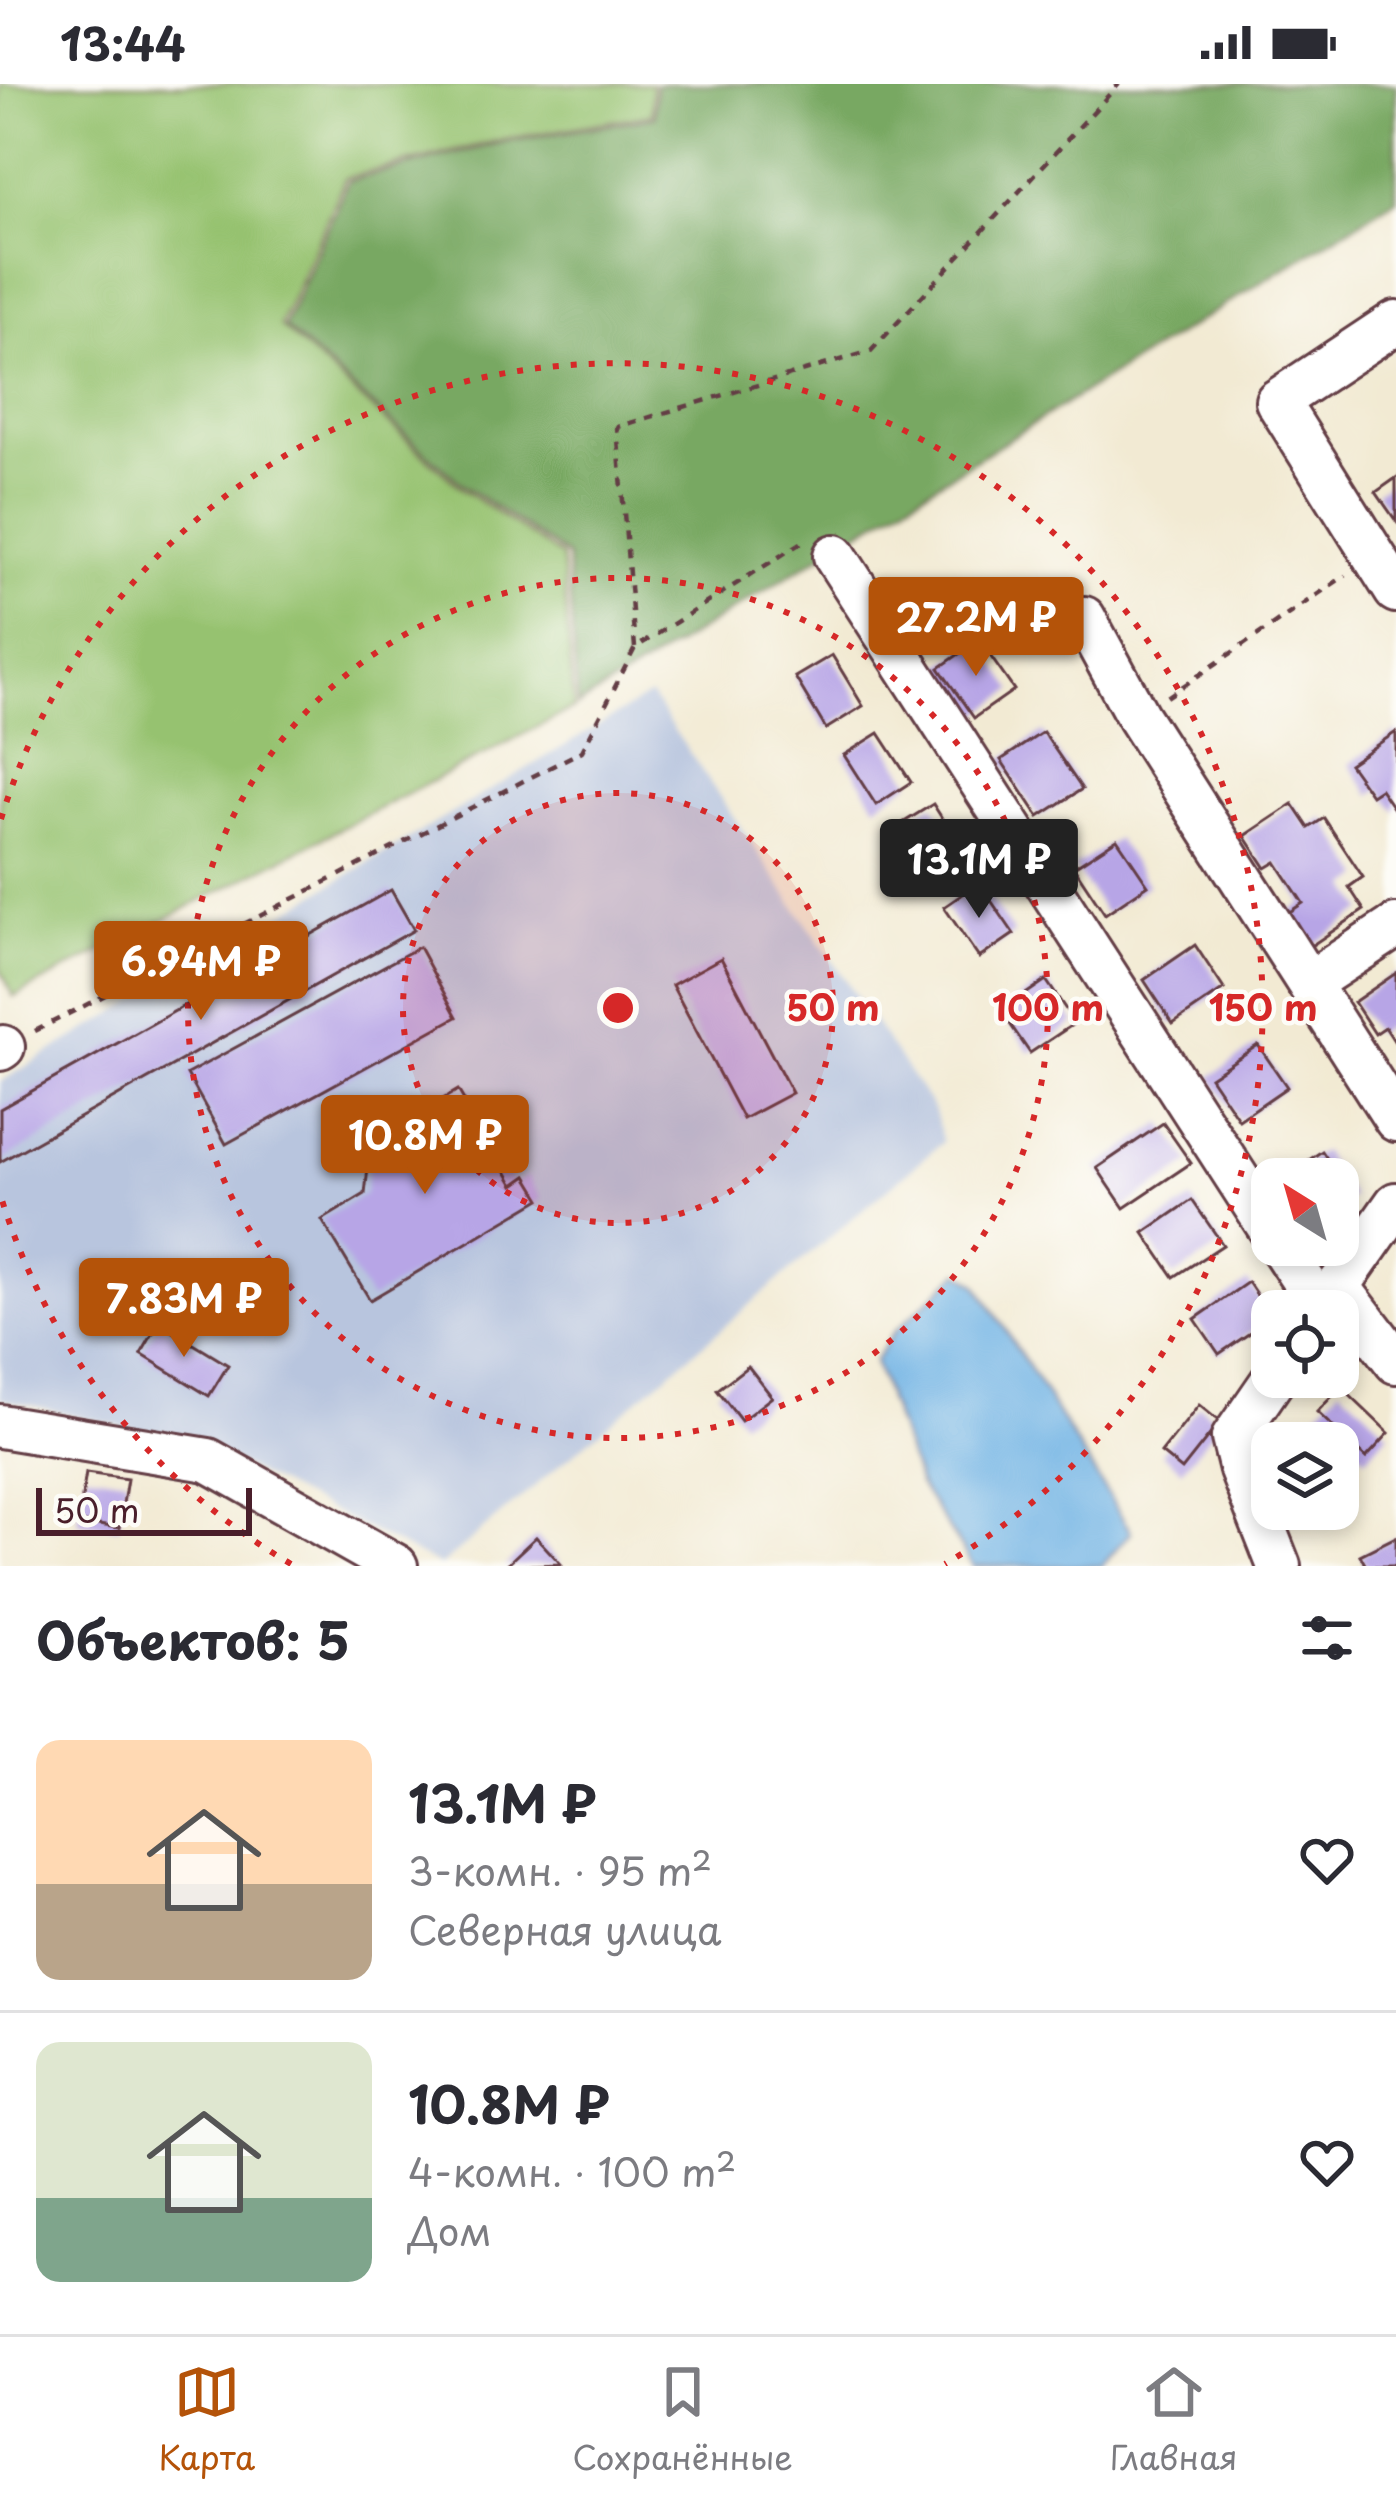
<!DOCTYPE html>
<html lang="ru">
<head>
<meta charset="utf-8">
<style>
  body { margin:0; font-family:"Playpen Sans",sans-serif; background:#f7f7f7; color:#2b2b33; height:100vh; display:flex; flex-direction:column; font-size:45px; white-space:nowrap }
  * { box-sizing:border-box; margin:0 }
  p { font-size:39px; color:#7c7c81 }
  .icon { flex:none; width:66px; height:66px; fill:none; stroke:currentColor; stroke-width:2; stroke-linecap:round; stroke-linejoin:round }
  .map { position:relative; height:1482px; overflow:hidden }
  .side { display:flex; flex-direction:column; background:#fff; flex:1 }
  .side>* { flex:none }
  .needle { width:78px; rotate:323deg }
  .fabs { position:absolute; left:1251px; top:1074px; display:grid; gap:24px }
  .fabs a { display:grid; place-items:center; width:108px; height:108px; border-radius:24px; background:#fff; box-shadow:0 6px 18px #0003; font-size:60px }
  .scale { position:absolute; left:36px; bottom:30px; width:216px; box-sizing:border-box; padding-left:12px; border:6px solid #4a1f2b; border-top:0; font-size:33px; line-height:42px; white-space:nowrap; color:#4a1f2b; -webkit-text-stroke:9px #fdfcf7; paint-order:stroke }
  .price { position:absolute; translate:-50% -102px; padding:0 27px; border-radius:12px; background:#b45309; color:#fff; font-size:39px; line-height:78px; filter:drop-shadow(0 3px 6px #0008) }
  .price::after { content:''; position:absolute; left:50%; top:72px; width:36px; height:27px; margin-left:-18px; background:inherit; clip-path:polygon(0 0,100% 0,50% 100%) }
  .price.on { background:#222; color:#fff }
  ul { padding:0; list-style:none }
  li { display:flex; align-items:center; gap:36px; height:300px; padding:0 36px }
  li+li { border-top:3px solid #e1e1e2 }
  li span { display:grid; place-items:center; flex:none; width:336px; height:240px; border-radius:24px; color:#555 }
  li>.icon { margin-inline-start:auto }
  span .icon { width:144px; height:144px; fill:#fffc; stroke-width:1 }
  li b { font-size:51px }
  h2 { display:flex; justify-content:space-between; align-items:center; height:144px; padding:0 36px; font-size:51px }
  .status { display:flex; justify-content:space-between; align-items:center; height:84px; padding:0 60px; background:#fff; direction:ltr }
  .status svg { height:33px; fill:currentColor }
  .dock { display:flex; justify-content:space-around; align-items:center; height:168px; border-top:3px solid #e1e1e2; background:#fff; font-size:33px; color:#7c7c81 }
  .dock a { display:grid; justify-items:center; gap:6px }
  .dock .on { color:#b45309 }
  .map>svg:first-child { display:block }
</style>
</head>
<body>
<div class="status"><b>13:44</b><svg viewBox="0 0 49 12"><path d="M0 12V9h3v3zM5 12V6h3v6zM10 12V3h3v9zM15 12V0h3v12zM26 1h20v11H26zM47 4h2v5h-2z"/></svg></div>
<div class="map">
<svg width="1396" height="1482" viewBox="0 0 1396 1482">
  <rect width="100%" height="100%" fill="#fdfcf7"/>
  <filter id="ink" filterUnits="userSpaceOnUse"><feTurbulence type="fractalNoise" baseFrequency=".00833" numOctaves="2"/><feDisplacementMap in="SourceGraphic" scale="24" xChannelSelector="R" yChannelSelector="G"/><feConvolveMatrix kernelMatrix="1 2 1 2 8 2 1 2 1" color-interpolation-filters="sRGB"/></filter>
  <filter id="wash" filterUnits="userSpaceOnUse"><feTurbulence type="fractalNoise" baseFrequency=".004" numOctaves="4" result="noise"/><feDisplacementMap in="SourceGraphic" scale="48" xChannelSelector="R" yChannelSelector="G"/><feGaussianBlur stdDeviation="2.7" result="paint"/><feColorMatrix in="noise" values="0 0 0 0 0 0 0 0 0 0 0 0 0 0 0 0 0 1.4 0 .05"/><feComposite in="paint" operator="in"/></filter>
  <g filter="url(#wash)">
    <rect width="100%" height="100%" fill="#f2ead3"/>
    <!-- industrial -->
    <polygon fill="#b8c5de" points="650,611 933,1024 943,1058 440,1482 198,1360 0,1314 0,998"/>
    <!-- green -->
    <polygon fill="#96c26f" stroke="#70704d" stroke-width="3" points="0,0 652,0 652,30 500,56 345,94 280,242 462,405 562,473 574,624 14,913 0,885"/>
    <!-- forest -->
    <polygon fill="#78a862" stroke="#616446" stroke-width="3" points="656,0 1396,0 1396,115 578,622 567,472 464,402 284,243 348,97 501,59 655,33"/>
    <!-- water -->
    <polygon fill="#6fb2e4" stroke="#5c6888" stroke-width="3" points="960,1188 977,1200 1131,1448 1102,1482 973,1482 919,1400 874,1278 893,1249"/>
    <g id="blocks">
      <!-- building -->
      <g fill="#b7a5e6">
        <polygon points="1396,394 1396,437 1376,408"/>
        <polygon points="979,556 1014,606 974,634 939,584"/>
        <polygon points="832,571 863,622 826,645 795,593"/>
        <polygon points="1043,648 1082,705 1039,733 1001,676"/>
        <polygon points="1396,648 1396,728 1380,705 1371,711 1349,680"/>
        <polygon points="879,649 911,698 876,721 844,671"/>
        <polygon points="933,720 966,772 927,797 893,745"/>
        <polygon points="1293,720 1309,744 1324,734 1363,793 1349,803 1364,826 1305,866 1282,833 1303,819 1276,778 1266,784 1245,752"/>
        <polygon points="1117,755 1148,801 1105,830 1074,783"/>
        <polygon points="979,799 1014,850 979,874 944,823"/>
        <polygon points="391,806 414,846 0,1078 0,1025"/>
        <polygon points="1195,861 1224,905 1173,940 1144,896"/>
        <polygon points="419,863 457,933 226,1060 187,990"/>
        <polygon points="721,874 792,1009 743,1035 672,901"/>
        <polygon points="1396,889 1396,960 1385,943 1375,950 1354,918"/>
        <polygon points="1046,896 1075,939 1030,969 1001,927"/>
        <polygon points="1258,961 1287,1003 1239,1036 1210,993"/>
        <polygon points="458,1006 514,1101 527,1092 541,1115 370,1216 322,1136 365,1110 371,1058"/>
        <polygon points="1163,1039 1191,1079 1124,1124 1097,1084"/>
        <polygon points="1322,1067 1352,1112 1338,1122 1338,1095 1281,1095"/>
        <polygon points="1192,1116 1223,1161 1174,1193 1144,1149"/>
        <polygon points="1248,1198 1272,1234 1219,1270 1195,1235"/>
        <polygon points="159,1239 228,1281 209,1312 141,1270"/>
        <polygon points="748,1282 772,1313 741,1337 717,1306"/>
        <polygon points="1341,1303 1389,1349 1366,1374 1317,1328"/>
        <polygon points="1199,1321 1220,1338 1182,1386 1161,1369"/>
        <polygon points="86,1389 127,1395 119,1444 78,1438"/>
        <polygon points="536,1453 561,1480 505,1482"/>
        <polygon points="1396,1453 1396,1482 1366,1482 1360,1471"/>
      </g>
    </g>
  </g>
  <g filter="url(#ink)">
    <use href="#blocks" fill-opacity="0" stroke="#633d44" stroke-width="3"/>
    <g fill="none" stroke-linecap="round" stroke-linejoin="round">
      <!-- minor casing -->
      <g stroke="#633d44" stroke-width="48">
        <g id="minor">
          <polyline points="1396,238 1277,317 1396,507"/>
          <polyline points="835,472 1272,1148"/>
          <polyline points="1084,534 1138,633 1396,1036"/>
          <polyline points="1309,899 1396,842"/>
          <polyline points="0,965 3,963"/>
          <polyline points="1280,1161 1322,1225"/>
          <polyline points="1338,1202 1396,1278"/>
          <polyline points="1321,1227 1396,1120"/>
          <polyline points="1275,1293 1233,1354 1241,1386 1279,1482"/>
          <polyline points="0,1342 208,1376 396,1482"/>
        </g>
      </g>
      <!-- path -->
      <g stroke="#633d44" stroke-width="4.5" stroke-dasharray="9 9" stroke-linecap="butt">
        <polyline points="635,564 617,343 871,267 1119,0"/>
        <polyline points="1167,613 1346,491"/>
        <polyline points="35,947 582,667 635,564 804,457"/>
      </g>
      <!-- minor -->
      <use href="#minor" stroke="#fff" stroke-width="42"/>
    </g>
  </g>
  <!-- distance rings -->
  <circle cx="618" cy="924" r="215" fill="#d62828" fill-opacity=".12"/>
  <g fill="none" stroke="#d62828" stroke-width="6" stroke-dasharray="6 12">
    <circle cx="618" cy="924" r="215"/>
    <circle cx="618" cy="924" r="430"/>
    <path d="M291 1480A645 645 0 0 1 1 1113M1 735A645 645 0 1 1 945 1480"/>
  </g>
  <circle cx="618" cy="924" r="18" fill="#d62828" stroke="#fdfcf7" stroke-width="6"/>
  <g font-size="36" text-anchor="middle" font-weight="bold" fill="#d62828" stroke="#fdfcf7" stroke-width="9" stroke-linejoin="round" paint-order="stroke">
    <text x="833" y="937">50 m</text>
    <text x="1048" y="937">100 m</text>
    <text x="1263" y="937">150 m</text>
  </g>
</svg>
<div class="fabs">
<a><svg class="needle" viewBox="-14 -14 28 28"><path d="M0-13l5 13h-10z" fill="#e53935"/><path d="M0 13l5-13h-10z" fill="#7c7c81"/></svg></a>
<a><svg class="icon" aria-label="locate" viewBox="0 0 24 24"><circle cx="12" cy="12" r="6"/><path d="M12 2v4M12 18v4M2 12h4M18 12h4"/></svg></a>
<a><svg class="icon" aria-label="layers" viewBox="0 0 24 24"><path d="M12 4l9 5-9 5-9-5zM3 14l9 5 9-5"/></svg></a>
</div>
<div class="scale">50 m</div>
<b class="price" style="left:976px;top:595px">27.2M ₽</b>
<b class="price on" style="left:979px;top:837px">13.1M ₽</b>
<b class="price" style="left:201px;top:939px">6.94M ₽</b>
<b class="price" style="left:425px;top:1113px">10.8M ₽</b>
<b class="price" style="left:184px;top:1276px">7.83M ₽</b>
</div>
<section class="side">
<h2>Объектов: 5<svg class="icon" aria-label="filters" viewBox="0 0 24 24"><path d="M4 7h16M4 17h16"/><circle cx="9" cy="7" r="2"/><circle cx="15" cy="17" r="2"/></svg></h2>
<ul>
<li><span style="background:linear-gradient(#ffd9b3 60%,#b9a48a 0)"><svg class="icon" aria-label="home" viewBox="0 0 24 24"><path d="M3 11l9-7 9 7M6 9v11h12V9"/></svg></span><div><b>13.1M ₽</b><p>3-комн. · 95 m²</p><p>Северная улица</p></div><svg class="icon" aria-label="heart" viewBox="0 0 24 24"><path d="M12 20l-8-8c-3-5 5-10 8-4 3-6 11-1 8 4z"/></svg></li>
<li><span style="background:linear-gradient(#dfe7d0 65%,#7fa58c 0)"><svg class="icon" aria-label="home" viewBox="0 0 24 24"><path d="M3 11l9-7 9 7M6 9v11h12V9"/></svg></span><div><b>10.8M ₽</b><p>4-комн. · 100 m²</p><p>Дом</p></div><svg class="icon" aria-label="heart" viewBox="0 0 24 24"><path d="M12 20l-8-8c-3-5 5-10 8-4 3-6 11-1 8 4z"/></svg></li>
</ul>
</section>
<nav class="dock">
<a class="on"><svg class="icon" aria-label="map" viewBox="0 0 24 24"><path d="M3 6l6-2 6 2 6-2v14l-6 2-6-2-6 2zM9 4v14M15 6v14"/></svg>Карта</a>
<a><svg class="icon" aria-label="saved" viewBox="0 0 24 24"><path d="M7 4h10v16l-5-4-5 4z"/></svg>Сохранённые</a>
<a><svg class="icon" aria-label="home" viewBox="0 0 24 24"><path d="M3 11l9-7 9 7M6 9v11h12V9"/></svg>Главная</a>
</nav>
</body>
</html>
